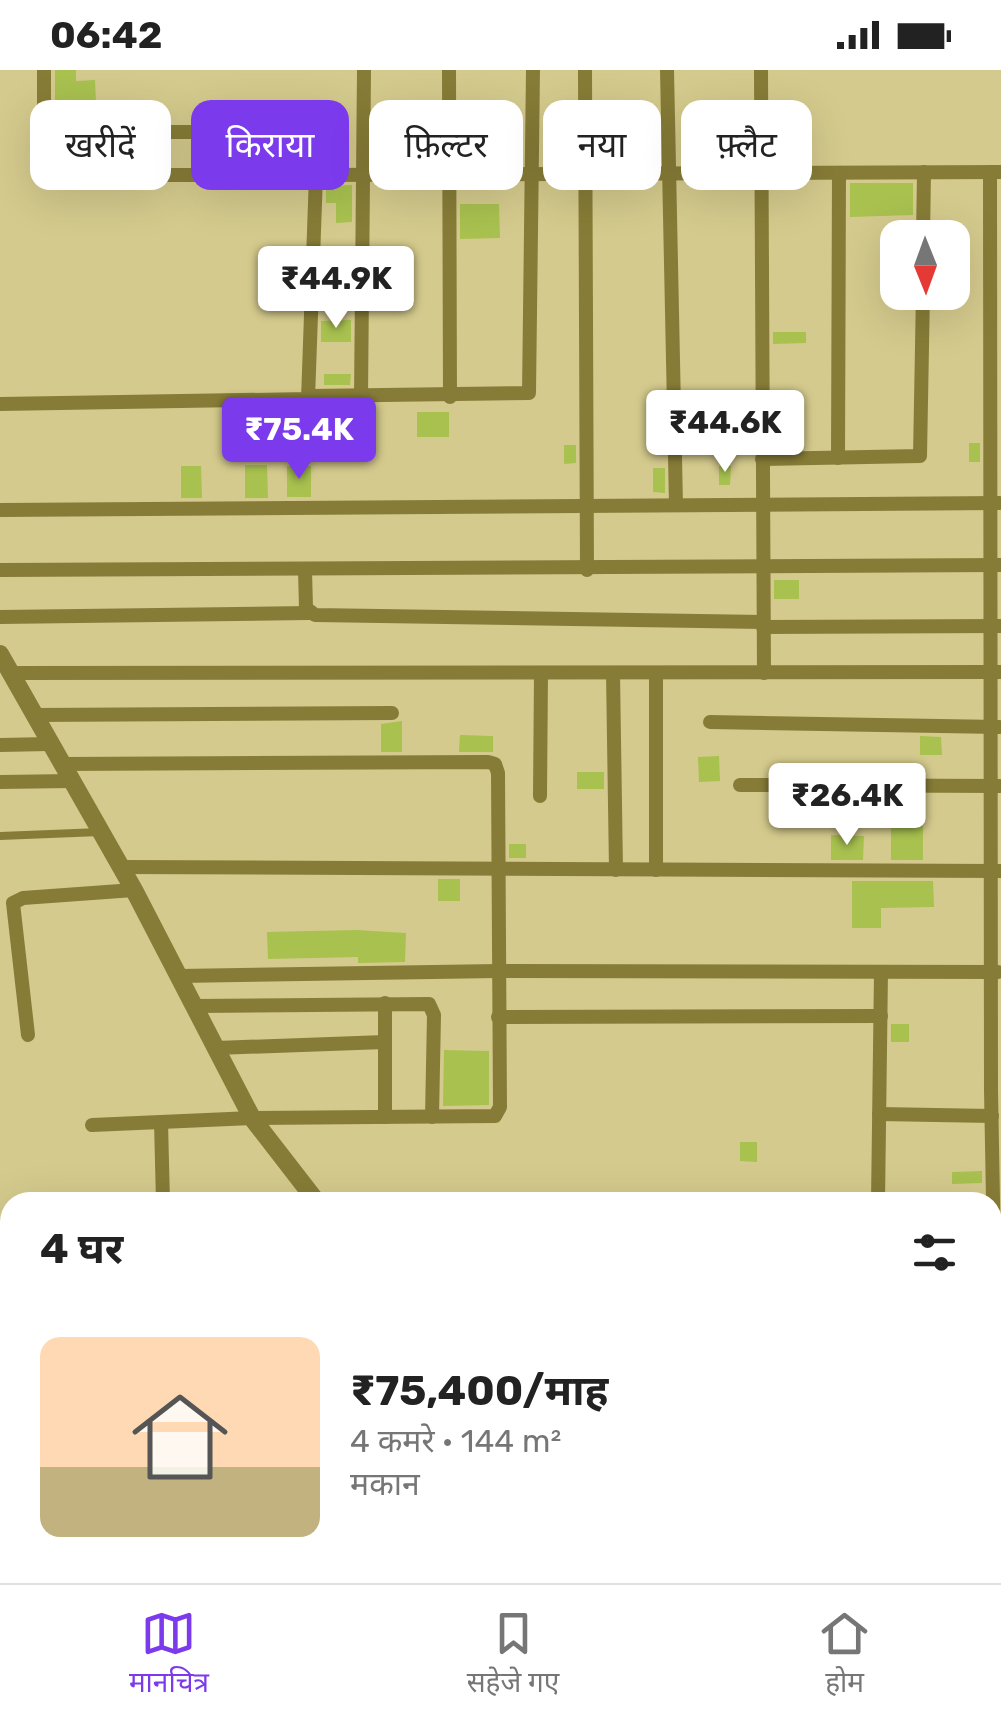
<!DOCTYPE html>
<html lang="hi">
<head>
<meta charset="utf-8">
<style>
  body { margin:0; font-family:Rubik,"Noto Sans Devanagari",sans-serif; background:#f6f6f6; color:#222; height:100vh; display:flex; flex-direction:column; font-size:38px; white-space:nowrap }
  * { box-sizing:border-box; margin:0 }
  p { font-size:32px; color:#767676 }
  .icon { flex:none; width:55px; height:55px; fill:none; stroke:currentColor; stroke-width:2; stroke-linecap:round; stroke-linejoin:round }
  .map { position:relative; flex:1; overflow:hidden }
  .drawer { position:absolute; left:0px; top:1122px; width:1002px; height:392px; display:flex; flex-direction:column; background:#fff; border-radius:30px 30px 0 0; box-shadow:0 10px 40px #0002 }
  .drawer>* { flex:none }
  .banner { position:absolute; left:30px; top:30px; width:942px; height:90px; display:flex; gap:20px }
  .needle { width:65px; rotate:179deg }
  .controls { position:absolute; left:880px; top:150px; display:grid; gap:20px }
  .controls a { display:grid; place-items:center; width:90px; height:90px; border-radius:20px; background:#fff; box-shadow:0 10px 40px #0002; font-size:50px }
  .price { position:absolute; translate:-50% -85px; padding:0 22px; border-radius:10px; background:#fff; color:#222; font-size:32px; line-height:65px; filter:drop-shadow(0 2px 5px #0008) }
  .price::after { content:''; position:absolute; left:50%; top:60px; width:30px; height:22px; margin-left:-15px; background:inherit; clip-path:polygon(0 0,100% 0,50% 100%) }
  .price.active { background:#7c3aed; color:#fff }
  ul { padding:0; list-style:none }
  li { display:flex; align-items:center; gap:30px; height:250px; padding:0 40px }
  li+li { border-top:2px solid #e0e0e0 }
  li span { display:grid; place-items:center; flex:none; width:280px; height:200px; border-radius:20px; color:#555 }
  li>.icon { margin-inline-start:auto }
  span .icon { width:120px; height:120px; fill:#fffc; stroke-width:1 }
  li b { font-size:42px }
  h2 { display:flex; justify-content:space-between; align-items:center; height:120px; padding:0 40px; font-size:42px }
  .pill { padding:0 35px; border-radius:20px; background:#fff; box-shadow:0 10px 40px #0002; font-size:35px; line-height:90px }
  .pill.active { background:#7c3aed; color:#fff }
  .status { display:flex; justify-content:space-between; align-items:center; height:70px; padding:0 50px; background:#fff; direction:ltr }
  .status svg { height:28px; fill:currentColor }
  .menu { display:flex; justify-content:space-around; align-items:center; height:140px; border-top:2px solid #e0e0e0; background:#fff; font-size:28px; color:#767676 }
  .menu a { display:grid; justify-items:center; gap:5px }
  .menu .active { color:#7c3aed }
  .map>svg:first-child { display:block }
</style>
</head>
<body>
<div class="status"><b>06:42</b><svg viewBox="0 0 49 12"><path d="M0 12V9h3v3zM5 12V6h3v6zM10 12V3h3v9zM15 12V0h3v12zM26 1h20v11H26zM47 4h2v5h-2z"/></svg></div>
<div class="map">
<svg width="1001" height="1513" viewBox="0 0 1001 1513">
  <rect width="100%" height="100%" fill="#d4ca8d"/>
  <!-- building -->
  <g fill="#a8c14f">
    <polygon points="55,0 76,0 76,11 95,10 96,32 55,34"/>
    <rect x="280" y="42" width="31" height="9"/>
    <polygon points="374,47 417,47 416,80 374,79"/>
    <polygon points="292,73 302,73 304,94 293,94"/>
    <rect x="500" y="79" width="17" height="15"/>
    <polygon points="439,81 439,94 418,94 417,82"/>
    <polygon points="850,113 913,113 913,145 850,147"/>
    <polygon points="352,115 352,152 336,153 336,133 326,133 326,116"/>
    <polygon points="460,134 499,134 500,168 460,169"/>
    <polygon points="351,250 351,272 321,272 321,251"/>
    <polygon points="773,262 806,262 806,273 773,274"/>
    <polygon points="324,304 351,304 350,315 324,315"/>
    <polygon points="773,337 798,337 798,351 773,352"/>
    <rect x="417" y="342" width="32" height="25"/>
    <rect x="969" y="373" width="11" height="19"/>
    <polygon points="564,375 576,375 576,393 564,394"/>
    <polygon points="245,395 267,395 268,428 245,428"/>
    <polygon points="181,396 201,396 202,428 181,428"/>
    <rect x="287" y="396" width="24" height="31"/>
    <polygon points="719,396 731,396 730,415 719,415"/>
    <polygon points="653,398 665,398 665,423 653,422"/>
    <rect x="774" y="510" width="25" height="19"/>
    <polygon points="402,651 402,682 381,682 381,654"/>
    <polygon points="460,665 493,666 493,682 459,682"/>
    <polygon points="920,666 941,667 942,685 920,685"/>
    <polygon points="719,686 720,711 699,712 698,687"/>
    <rect x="577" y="702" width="27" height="17"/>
    <rect x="891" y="748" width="32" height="42"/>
    <polygon points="831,765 864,766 863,790 831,790"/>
    <rect x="509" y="774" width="17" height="14"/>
    <rect x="438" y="809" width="22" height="22"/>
    <polygon points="852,811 933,811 934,837 881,838 881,858 852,858"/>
    <polygon points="356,860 406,863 405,892 358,893 358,887 268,889 267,862"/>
    <rect x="891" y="954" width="18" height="18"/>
    <polygon points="444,980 489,981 489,1035 443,1036"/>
    <polygon points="740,1072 757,1072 757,1092 740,1091"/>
    <polygon points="982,1101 982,1113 952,1114 952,1102"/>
  </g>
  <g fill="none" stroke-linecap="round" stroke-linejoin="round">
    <!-- service -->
    <g stroke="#877c37" stroke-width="8">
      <polyline points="0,766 100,762"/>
      <polyline points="212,1505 212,1513"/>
      <polyline points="162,1513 162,1505"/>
      <polyline points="258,1513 258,1505"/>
      <polyline points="347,1513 347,1505"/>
    </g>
    <!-- minor -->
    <g stroke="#877c37" stroke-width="14">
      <polyline points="449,0 450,327"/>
      <polyline points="585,0 587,500"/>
      <polyline points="667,0 676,435"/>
      <polyline points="761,0 764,603"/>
      <polyline points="43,62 312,62 316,105 44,105 44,0"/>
      <polyline points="990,102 991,1020 1000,1513"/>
      <polyline points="923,168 924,102"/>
      <polyline points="311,326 529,323 533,0"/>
      <polyline points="361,327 364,0"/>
      <polyline points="0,334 308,329 316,105 1001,102"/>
      <polyline points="677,358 762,357"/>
      <polyline points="838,388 839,103"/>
      <polyline points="762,389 920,386 923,222"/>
      <polyline points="0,440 999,433"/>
      <polyline points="0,500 1000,495"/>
      <polyline points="305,500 306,538 315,545 763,552"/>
      <polyline points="0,547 309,543"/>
      <polyline points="763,557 1001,556"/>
      <polyline points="11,603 1000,602"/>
      <polyline points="613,603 616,800"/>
      <polyline points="33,645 392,643"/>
      <polyline points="710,652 999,657"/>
      <polyline points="0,675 49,674"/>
      <polyline points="61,694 488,692 495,694 498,703 500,1037 495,1046 252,1048 92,1055"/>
      <polyline points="0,712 71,711"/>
      <polyline points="740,715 999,716"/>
      <polyline points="540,726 541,603"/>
      <polyline points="121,797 1000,801"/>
      <polyline points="656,800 656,603"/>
      <polyline points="179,906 498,901 998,902"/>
      <polyline points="195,936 429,934 434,945 432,1047"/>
      <polyline points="498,947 881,946"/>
      <polyline points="28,965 13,833 23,828 134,820"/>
      <polyline points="216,978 385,972"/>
      <polyline points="879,1044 992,1046"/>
      <polyline points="385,1047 385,933"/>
      <polyline points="161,1052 163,1132"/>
      <polyline points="878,1132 881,902"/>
      <polyline points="746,1505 746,1513"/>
      <polyline points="783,1505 783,1513"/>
      <polyline points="855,1505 855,1513"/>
      <polyline points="931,1505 931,1513"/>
      <polyline points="697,1513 697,1505"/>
    </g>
    <!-- tertiary -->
    <g stroke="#877c37" stroke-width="18">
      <polyline points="0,584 134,820 252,1048 317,1132"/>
      <polyline points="546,1505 550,1513"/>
    </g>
  </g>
</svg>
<div class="controls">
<a><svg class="needle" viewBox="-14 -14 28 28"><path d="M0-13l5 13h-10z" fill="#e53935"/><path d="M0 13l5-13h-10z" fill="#767676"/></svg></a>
</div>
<b class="price" style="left:336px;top:261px">₹44.9K</b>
<b class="price" style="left:725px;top:405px">₹44.6K</b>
<b class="price active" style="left:299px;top:412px">₹75.4K</b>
<b class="price" style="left:847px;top:778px">₹26.4K</b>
<div class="banner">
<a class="pill">खरीदें</a>
<a class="pill active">किराया</a>
<a class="pill">फ़िल्टर</a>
<a class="pill">नया</a>
<a class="pill">फ़्लैट</a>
</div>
<section class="drawer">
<h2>4 घर<svg class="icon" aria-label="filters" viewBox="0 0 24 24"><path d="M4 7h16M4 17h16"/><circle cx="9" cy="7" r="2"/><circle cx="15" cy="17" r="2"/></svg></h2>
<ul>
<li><span style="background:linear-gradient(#ffd9b3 65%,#c2b280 0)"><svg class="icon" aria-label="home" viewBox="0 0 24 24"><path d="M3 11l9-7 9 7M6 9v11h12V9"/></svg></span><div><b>₹75,400/माह</b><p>4 कमरे · 144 m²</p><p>मकान</p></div></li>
</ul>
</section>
</div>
<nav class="menu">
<a class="active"><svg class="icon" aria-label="map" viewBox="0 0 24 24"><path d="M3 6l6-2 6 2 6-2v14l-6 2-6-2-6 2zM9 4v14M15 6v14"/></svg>मानचित्र</a>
<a><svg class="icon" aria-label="saved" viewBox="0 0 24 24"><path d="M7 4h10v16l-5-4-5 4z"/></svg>सहेजे गए</a>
<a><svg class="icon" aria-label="home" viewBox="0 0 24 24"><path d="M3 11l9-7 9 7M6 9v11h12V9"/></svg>होम</a>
</nav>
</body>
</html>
